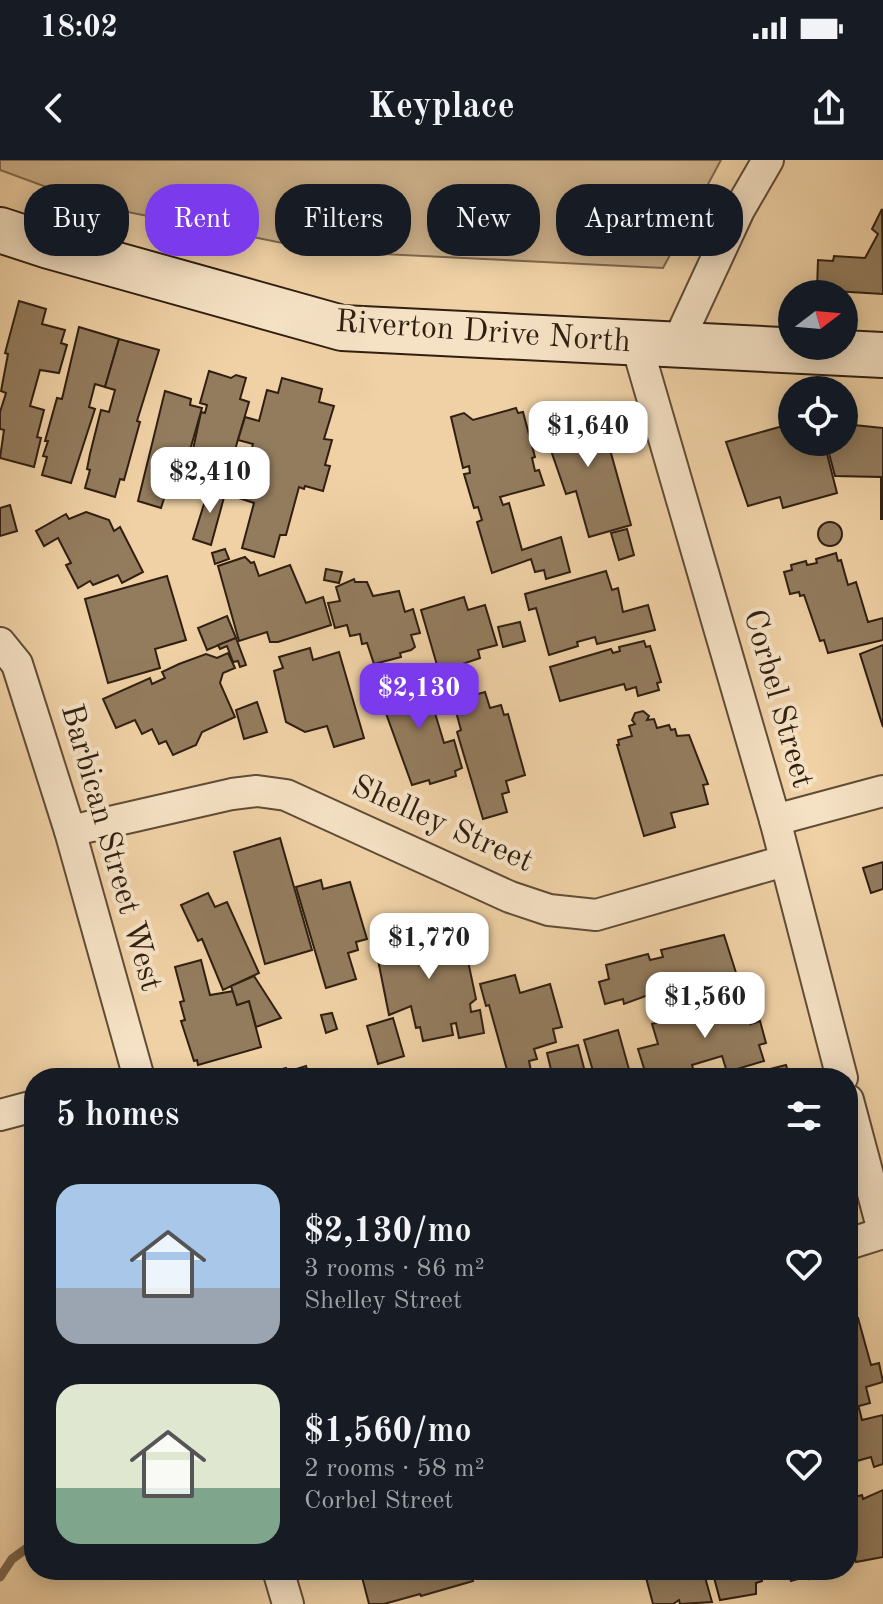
<!DOCTYPE html>
<html lang="en">
<head>
<meta charset="utf-8">
<style>
  body { margin:0; font-family:"Old Standard TT",serif; background:#20242c; color:#f1f3f6; height:100vh; display:flex; flex-direction:column; font-size:30px; white-space:nowrap }
  * { box-sizing:border-box; margin:0 }
  p { font-size:26px; color:#9ea1a6 }
  .icon { flex:none; width:44px; height:44px; fill:none; stroke:currentColor; stroke-width:2; stroke-linecap:round; stroke-linejoin:round }
  .map { position:relative; flex:1; overflow:hidden }
  .drawer { position:absolute; left:24px; top:908px; width:834px; height:512px; display:flex; flex-direction:column; background:#171b24; border-radius:32px; box-shadow:0 4px 20px #0003 }
  .drawer>* { flex:none }
  .top-card { position:absolute; left:24px; top:24px; width:836px; height:72px; display:flex; gap:16px }
  .needle { width:52px; rotate:74deg }
  .controls { position:absolute; left:778px; top:120px; display:grid; gap:16px }
  .controls a { display:grid; place-items:center; width:80px; height:80px; border-radius:50%; background:#171b24; box-shadow:0 4px 20px #0003; font-size:40px }
  .price { position:absolute; translate:-50% -68px; padding:0 18px; border-radius:16px; background:#fff; color:#222; font-size:26px; line-height:52px; filter:drop-shadow(0 2px 4px #0008) }
  .price::after { content:''; position:absolute; left:50%; top:48px; width:24px; height:18px; margin-left:-12px; background:inherit; clip-path:polygon(0 0,100% 0,50% 100%) }
  .price.active { background:#7c3aed; color:#fff }
  ul { padding:0; list-style:none }
  li { display:flex; align-items:center; gap:24px; height:200px; padding:0 32px }
  li span { display:grid; place-items:center; flex:none; width:224px; height:160px; border-radius:24px; color:#555 }
  li>.icon { margin-inline-start:auto }
  span .icon { width:96px; height:96px; fill:#fffc; stroke-width:1 }
  li b { font-size:34px }
  h2 { display:flex; justify-content:space-between; align-items:center; height:96px; padding:0 32px; font-size:34px }
  .chip { padding:0 28px; border-radius:32px; background:#171b24; box-shadow:0 4px 20px #0003; font-size:28px; line-height:72px }
  .chip.active { background:#7c3aed; color:#fff }
  .status { display:flex; justify-content:space-between; align-items:center; height:56px; padding:0 40px; background:#171b24; direction:ltr }
  .status svg { height:22px; fill:currentColor }
  header { display:flex; justify-content:space-between; align-items:center; height:104px; padding:0 32px; background:#171b24; font-size:36px; font-weight:600 }
  .map>svg:first-child { display:block }
</style>
</head>
<body>
<div class="status"><b>18:02</b><svg viewBox="0 0 49 12"><path d="M0 12V9h3v3zM5 12V6h3v6zM10 12V3h3v9zM15 12V0h3v12zM26 1h20v11H26zM47 4h2v5h-2z"/></svg></div>
<header><svg class="icon" aria-label="back" viewBox="0 0 24 24"><path d="M15 5l-7 7 7 7"/></svg>Keyplace<svg class="icon" aria-label="share" viewBox="0 0 24 24"><path d="M12 15V3M7 8l5-5 5 5M5 13v7h14v-7"/></svg></header>
<div class="map">
<svg width="883" height="1444" viewBox="0 0 883 1444">
  <rect width="100%" height="100%" fill="#efd1a5"/>
  <filter id="stains"><feTurbulence type="fractalNoise" baseFrequency=".0025" numOctaves="4"/><feColorMatrix values="0 0 0 0 .2 0 0 0 0 .09 0 0 0 0 .02 0 0 0 .5 -.17"/></filter>
  <radialGradient id="worn" r=".72"><stop offset=".6" stop-color="#630" stop-opacity="0"/><stop offset="1" stop-color="#630" stop-opacity=".3"/></radialGradient>
  <!-- green -->
  <polygon fill="#cfb38c" stroke="#80694e" stroke-width="2" points="0,0 721,0 663,108 322,91 98,46 0,10"/>
  <g fill="none" stroke-linecap="round" stroke-linejoin="round">
    <!-- stream -->
    <polyline stroke="#7c654c" stroke-width="9" points="0,1417 12,1399 34,1383"/>
  </g>
  <!-- building -->
  <g fill="#937c5e" stroke="#301f11" stroke-width="2">
    <polygon points="882,49 883,134 817,130 818,100 833,101 834,96 865,98 878,74 872,69"/>
    <polygon points="19,141 46,149 42,164 65,170 61,183 67,185 59,213 40,210 30,246 44,250 37,277 41,278 34,307 0,298 4,270 0,269 0,252 6,233 1,231 8,194 5,193"/>
    <polygon points="79,167 119,179 105,227 95,224 89,247 95,249 71,323 42,315 47,297 43,296 48,281 45,281 57,238 62,239"/>
    <polygon points="119,179 159,190 137,261 140,262 124,320 120,319 115,337 85,328 90,310 87,309 90,294 101,250 109,252 115,230 105,227"/>
    <polygon points="209,211 231,218 236,215 246,218 240,239 249,242 232,300 224,298 218,321 214,320 213,324 202,329 196,327 188,313 201,252 205,253 207,245 200,243"/>
    <polygon points="282,218 322,229 319,242 334,246 324,279 332,280 325,305 330,306 323,331 305,326 304,329 299,327 286,375 280,375 274,397 242,388 254,343 239,338 253,284 238,280 245,257 259,261 267,230 278,233"/>
    <polygon points="165,231 191,239 190,245 202,248 179,329 168,326 161,348 138,341"/>
    <polygon points="586,243 591,263 602,261 631,365 589,377 576,331 566,334 546,276 556,274 550,253"/>
    <polygon points="516,248 518,253 523,252 535,297 532,298 535,311 539,310 544,325 500,337 503,345 509,343 522,390 561,377 570,412 546,419 544,410 535,412 531,399 492,413 477,362 482,360 478,347 474,348 464,314 470,313 469,306 463,308 451,257 464,253 473,260"/>
    <polygon points="790,264 792,282 817,282 821,295 827,294 837,333 783,348 780,337 748,346 726,282"/>
    <polygon points="844,264 883,268 883,359 881,359 881,317 835,316 826,282 844,282"/>
    <polygon points="210,325 226,330 211,385 193,379"/>
    <polygon points="10,345 17,371 0,376 0,348"/>
    <polygon points="86,352 109,360 114,371 120,367 143,412 122,423 118,415 93,425 90,421 78,428 66,405 71,403 58,378 44,386 36,371 66,354 69,359"/>
    <circle cx="830" cy="374" r="12"/>
    <polygon points="627,369 634,395 619,400 611,373"/>
    <polygon points="225,389 229,399 215,404 212,393"/>
    <polygon points="836,393 838,401 841,400 848,425 856,422 868,462 883,458 883,480 828,493 824,480 820,481 804,435 800,436 799,432 790,434 784,412 792,410 791,405 806,401 807,405 817,403 816,399"/>
    <polygon points="245,397 251,403 254,402 259,416 290,405 306,443 323,437 331,465 278,482 270,482 267,472 239,481 218,406"/>
    <polygon points="326,409 342,412 339,423 324,420"/>
    <polygon points="606,411 612,430 618,428 623,452 648,445 655,470 597,484 595,477 577,482 578,486 549,495 536,448 529,450 525,434"/>
    <polygon points="167,416 186,480 155,489 160,508 108,523 85,439"/>
    <polygon points="354,419 355,422 367,422 373,436 399,431 405,452 413,449 420,473 411,475 415,487 411,490 400,493 401,497 374,504 367,483 362,484 360,474 350,476 347,465 335,468 328,443 340,441 336,427"/>
    <polygon points="464,437 468,450 485,445 497,485 478,490 480,498 439,512 421,450"/>
    <polygon points="227,456 236,478 207,490 198,468"/>
    <polygon points="520,462 525,481 503,487 498,467"/>
    <polygon points="236,478 246,505 240,507 238,501 233,502 227,486 220,489 218,485"/>
    <polygon points="644,481 646,487 650,486 661,522 657,523 659,530 638,536 636,527 626,530 624,524 560,541 550,507 611,489 613,493 620,491 619,487"/>
    <polygon points="883,485 883,567 860,494"/>
    <polygon points="310,488 313,500 339,492 364,578 334,587 327,566 305,572 286,562 274,511 283,508 279,497"/>
    <polygon points="228,493 235,508 223,513 220,523 235,557 202,572 196,585 173,595 166,581 159,584 152,569 142,574 135,560 116,568 103,539 150,518 152,524 165,518 162,512 179,504 206,494 217,498"/>
    <polygon points="422,510 444,583 454,580 462,608 455,611 456,616 430,624 429,620 412,625 380,537 395,533 390,519"/>
    <polygon points="460,523 464,538 448,542 444,527"/>
    <polygon points="485,532 490,548 501,545 504,555 508,554 525,615 506,621 509,632 502,634 507,652 483,659 457,572 461,570 453,541"/>
    <polygon points="257,542 267,572 244,579 236,550"/>
    <polygon points="643,551 649,556 647,560 654,559 657,568 669,565 671,570 675,569 677,576 689,575 708,624 703,625 708,644 671,653 675,667 644,676 617,585 619,585 618,580 632,576 629,566 635,564 632,560 635,553"/>
    <polygon points="280,678 312,790 265,804 234,692"/>
    <polygon points="883,702 883,729 871,733 863,708"/>
    <polygon points="321,720 323,729 350,722 367,779 356,782 358,790 348,793 356,819 326,828 296,727"/>
    <polygon points="208,733 215,747 227,742 259,813 223,830 202,779 198,781 181,745"/>
    <polygon points="405,760 418,767 421,780 461,768 476,839 470,844 471,852 480,850 484,873 459,878 456,863 451,864 453,875 423,881 420,867 416,868 411,846 389,855 375,785 384,783 383,776 391,775 389,763"/>
    <polygon points="724,775 738,819 735,820 738,832 666,855 664,849 658,850 651,834 624,844 623,839 605,844 599,822 609,819 606,805 648,794 650,800 663,797 661,790"/>
    <polygon points="201,800 210,835 234,831 237,845 249,841 261,887 198,905 197,900 194,901 181,861 185,860 180,842 184,841 175,807"/>
    <polygon points="515,815 520,833 550,824 562,867 553,869 556,882 534,889 537,899 529,901 531,911 509,917 489,845 486,846 480,824"/>
    <polygon points="254,816 281,858 256,867 249,841 237,845 231,826"/>
    <polygon points="746,833 753,860 751,864 760,861 766,883 759,885 764,901 727,912 722,896 692,905 696,918 647,918 638,889 658,884 652,864 715,846 714,842"/>
    <polygon points="332,853 337,869 326,873 321,855"/>
    <polygon points="393,858 404,896 378,904 367,866"/>
    <polygon points="618,870 630,913 615,918 595,918 584,880"/>
    <polygon points="578,885 585,912 553,918 547,893"/>
    <polygon points="786,905 790,918 756,918 754,913"/>
    <polygon points="306,906 310,918 250,918 286,908 287,912"/>
    <polygon points="858,1158 871,1205 879,1203 883,1222 866,1227 870,1243 848,1249 848,1161"/>
    <polygon points="859,1248 862,1260 883,1255 883,1304 874,1307 871,1297 850,1303 854,1316 848,1318 848,1252"/>
    <polygon points="883,1330 883,1397 856,1402 848,1373 848,1339 862,1335 863,1339"/>
    <polygon points="373,1410 469,1410 473,1421 421,1436 420,1434 384,1444 369,1444 362,1417 374,1414"/>
    <polygon points="644,1410 703,1410 712,1442 680,1444 679,1440 673,1444 653,1444"/>
    <polygon points="712,1410 759,1410 762,1421 756,1423 756,1434 720,1440"/>
    <polygon points="787,1410 826,1410 826,1411 809,1419 808,1416 791,1421"/>
  </g>
  <g fill="none" stroke-linecap="round" stroke-linejoin="round">
    <!-- street casing -->
    <g stroke="#604c36" stroke-width="34">
      <g id="street">
        <polyline points="636,182 775,660 842,918"/>
        <polyline points="676,186 739,50 768,0"/>
        <polyline points="0,483 17,504 70,671 139,918"/>
        <polyline points="775,660 883,631"/>
        <polyline points="70,671 232,634 257,631 286,635 510,737 549,750 596,755 784,701"/>
        <polyline points="848,940 883,1071"/>
        <polyline points="0,955 34,946"/>
        <polyline points="848,1084 883,1073"/>
        <polyline points="278,1410 288,1444"/>
      </g>
    </g>
    <!-- secondary casing -->
    <g stroke="#301f11" stroke-width="48">
      <polyline id="secondary" points="0,70 49,86 342,168 883,195"/>
    </g>
    <!-- street -->
    <use href="#street" stroke="#f5e1c4" stroke-width="30"/>
    <!-- secondary -->
    <use href="#secondary" stroke="#f5e1c4" stroke-width="44"/>
  </g>
  <g text-anchor="middle" dominant-baseline="central" stroke-width="8" stroke-linejoin="round" paint-order="stroke">
    <!-- street labels -->
    <g font-size="32" fill="#301f11" stroke="#f5e1c4">
      <text transform="translate(483 173) rotate(4)">Riverton Drive North</text>
      <text transform="translate(777 539) rotate(74)">Corbel Street</text>
      <text transform="translate(442 665) rotate(24)">Shelley Street</text>
      <text transform="translate(110 688) rotate(74)">Barbican Street West</text>
    </g>
  </g>
  <rect width="100%" height="100%" filter="url(#stains)"/>
  <rect width="100%" height="100%" fill="url(#worn)"/>
</svg>
<div class="controls">
<a><svg class="needle" viewBox="-14 -14 28 28"><path d="M0-13l5 13h-10z" fill="#e53935"/><path d="M0 13l5-13h-10z" fill="#9ea1a6"/></svg></a>
<a><svg class="icon" aria-label="locate" viewBox="0 0 24 24"><circle cx="12" cy="12" r="6"/><path d="M12 2v4M12 18v4M2 12h4M18 12h4"/></svg></a>
</div>
<b class="price" style="left:588px;top:309px">$1,640</b>
<b class="price" style="left:210px;top:355px">$2,410</b>
<b class="price active" style="left:419px;top:571px">$2,130</b>
<b class="price" style="left:429px;top:821px">$1,770</b>
<b class="price" style="left:705px;top:880px">$1,560</b>
<div class="top-card">
<a class="chip">Buy</a>
<a class="chip active">Rent</a>
<a class="chip">Filters</a>
<a class="chip">New</a>
<a class="chip">Apartment</a>
</div>
<section class="drawer">
<h2>5 homes<svg class="icon" aria-label="filters" viewBox="0 0 24 24"><path d="M4 7h16M4 17h16"/><circle cx="9" cy="7" r="2"/><circle cx="15" cy="17" r="2"/></svg></h2>
<ul>
<li><span style="background:linear-gradient(#a9c7e8 65%,#9aa5b1 0)"><svg class="icon" aria-label="home" viewBox="0 0 24 24"><path d="M3 11l9-7 9 7M6 9v11h12V9"/></svg></span><div><b>$2,130/mo</b><p>3 rooms · 86 m²</p><p>Shelley Street</p></div><svg class="icon" aria-label="heart" viewBox="0 0 24 24"><path d="M12 20l-8-8c-3-5 5-10 8-4 3-6 11-1 8 4z"/></svg></li>
<li><span style="background:linear-gradient(#dfe7d0 65%,#7fa58c 0)"><svg class="icon" aria-label="home" viewBox="0 0 24 24"><path d="M3 11l9-7 9 7M6 9v11h12V9"/></svg></span><div><b>$1,560/mo</b><p>2 rooms · 58 m²</p><p>Corbel Street</p></div><svg class="icon" aria-label="heart" viewBox="0 0 24 24"><path d="M12 20l-8-8c-3-5 5-10 8-4 3-6 11-1 8 4z"/></svg></li>
</ul>
</section>
</div>
</body>
</html>
